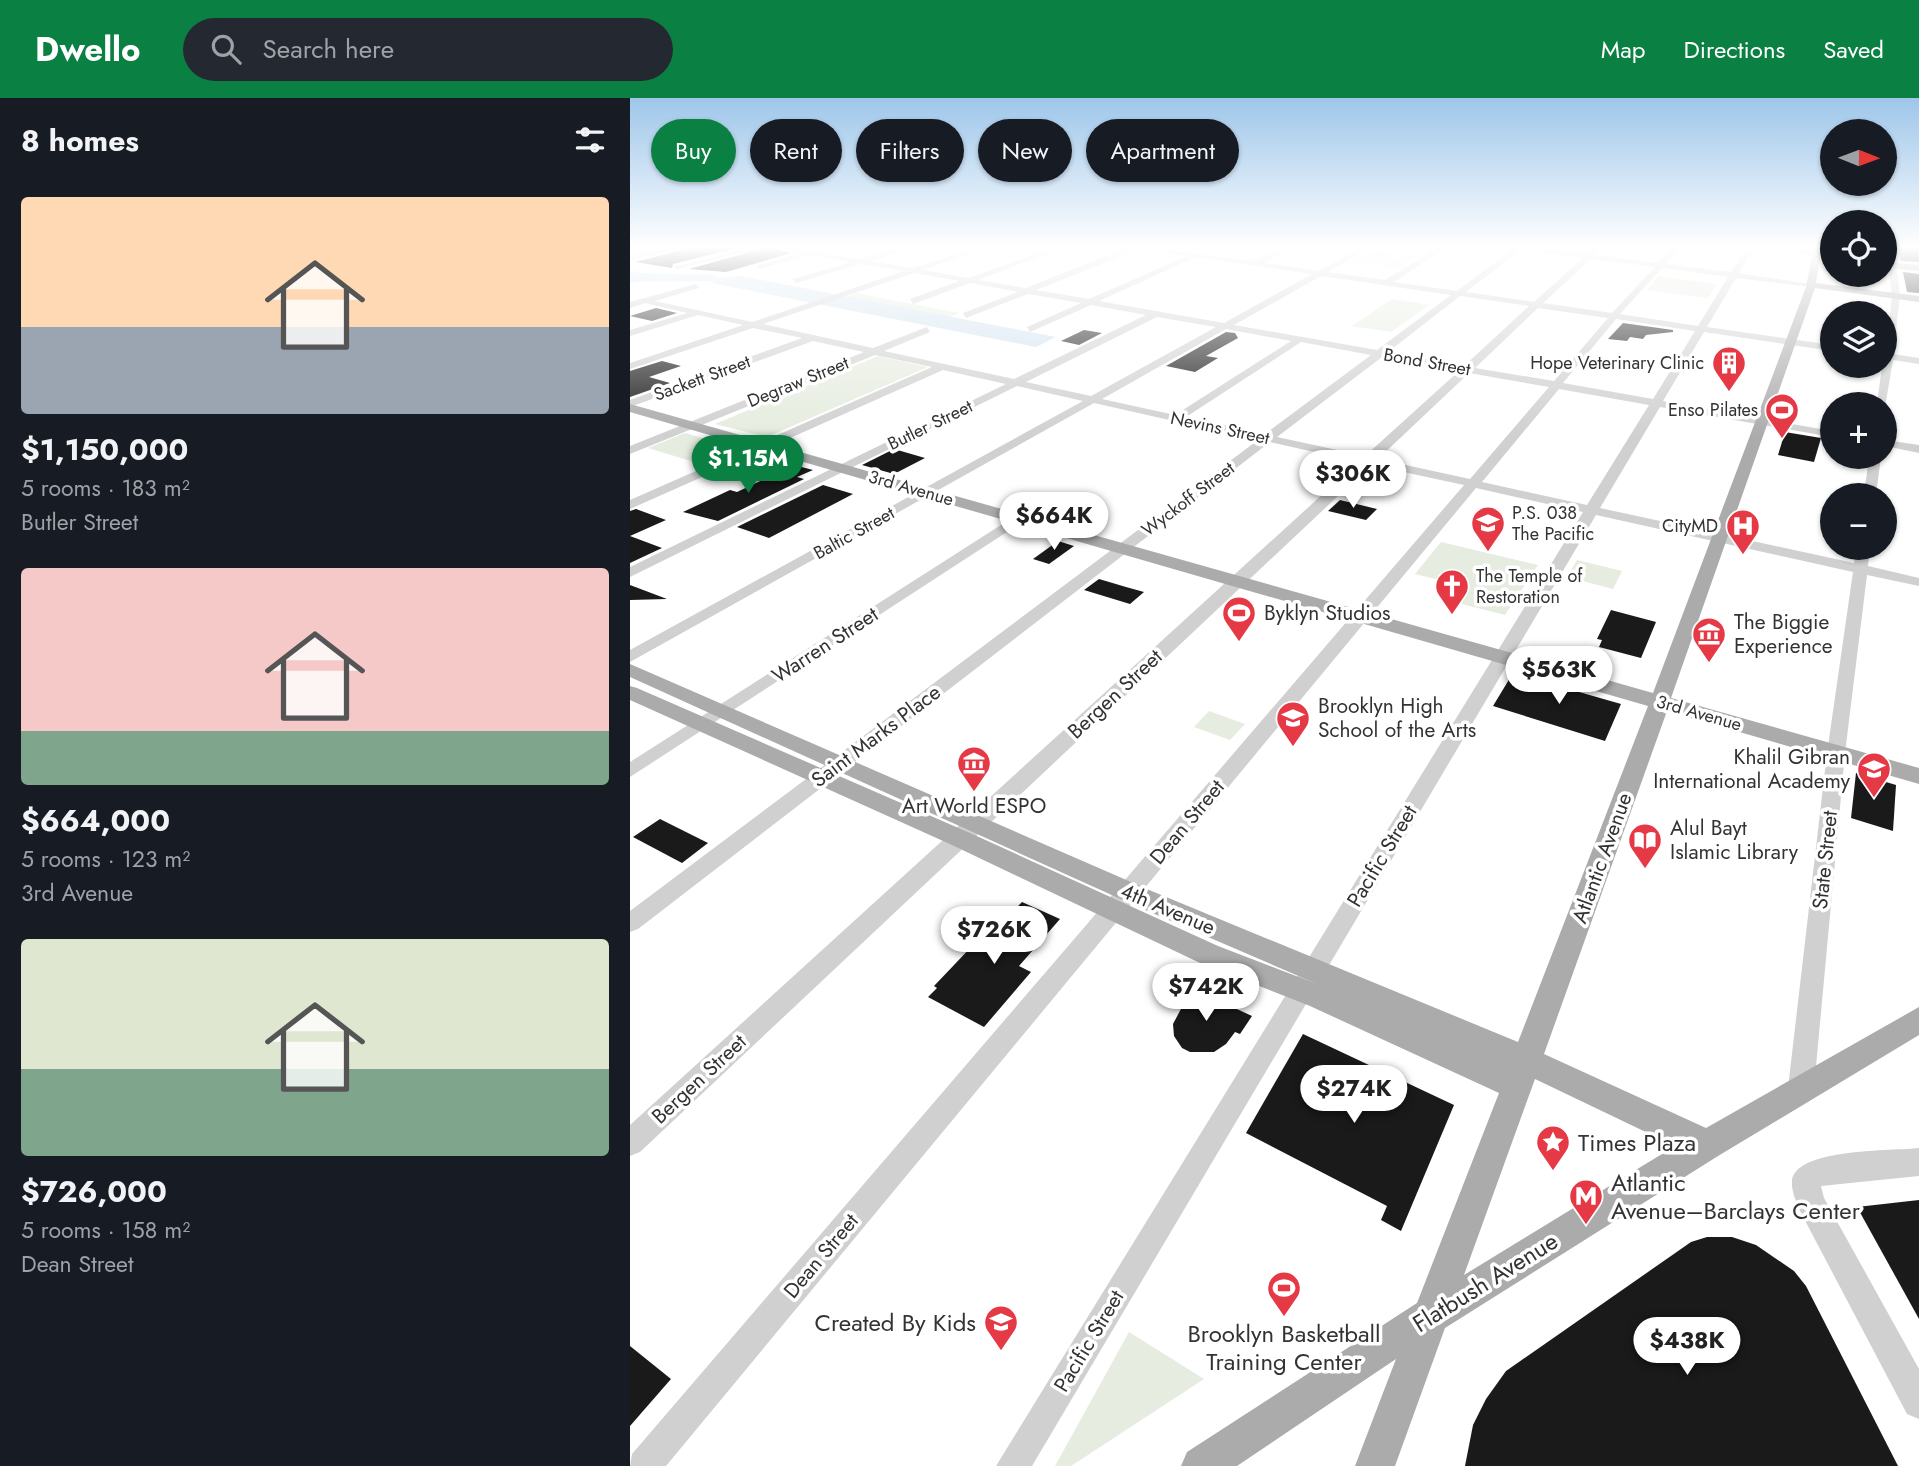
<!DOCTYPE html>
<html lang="en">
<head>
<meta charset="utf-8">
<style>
  body { margin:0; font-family:Jost,sans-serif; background:#242831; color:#f1f3f6; height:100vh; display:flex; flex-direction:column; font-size:26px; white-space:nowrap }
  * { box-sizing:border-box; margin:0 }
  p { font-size:23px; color:#9ea1a6 }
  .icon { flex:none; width:38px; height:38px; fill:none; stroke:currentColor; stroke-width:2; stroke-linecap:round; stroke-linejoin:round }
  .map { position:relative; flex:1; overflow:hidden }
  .drawer { display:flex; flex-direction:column; background:#171b24; width:630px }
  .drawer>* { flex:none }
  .guide { position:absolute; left:21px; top:21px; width:665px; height:63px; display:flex; gap:14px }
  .needle { width:46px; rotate:91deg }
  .tools { position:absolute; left:1190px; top:21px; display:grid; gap:14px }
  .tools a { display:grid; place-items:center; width:77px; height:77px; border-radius:50%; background:#171b24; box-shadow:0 2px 5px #0004; font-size:35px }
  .price { position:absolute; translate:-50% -60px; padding:0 16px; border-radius:24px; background:#fff; color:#222; font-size:23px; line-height:46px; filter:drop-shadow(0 2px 4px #0008) }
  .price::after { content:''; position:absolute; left:50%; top:42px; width:21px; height:16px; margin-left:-10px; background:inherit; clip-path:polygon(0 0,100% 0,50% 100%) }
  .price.active { background:#0b8043; color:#fff }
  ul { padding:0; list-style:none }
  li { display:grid; align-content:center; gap:14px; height:371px; padding:0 21px }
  li span { display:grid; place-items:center; height:217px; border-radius:7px; color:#555 }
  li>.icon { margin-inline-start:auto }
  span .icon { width:126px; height:126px; fill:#fffc; stroke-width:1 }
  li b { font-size:30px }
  h2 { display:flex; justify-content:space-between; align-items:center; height:84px; padding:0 21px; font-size:30px }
  .chip { padding:0 24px; border-radius:32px; background:#171b24; box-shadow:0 2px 5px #0004; font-size:24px; line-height:63px }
  .chip.active { background:#0b8043; color:#fff }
  header { display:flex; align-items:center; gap:42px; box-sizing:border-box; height:98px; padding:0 35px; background:#0b8043; color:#fff }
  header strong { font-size:33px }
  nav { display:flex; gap:38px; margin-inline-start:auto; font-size:24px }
  .search { width:490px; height:63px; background:#242831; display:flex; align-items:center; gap:18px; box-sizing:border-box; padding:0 24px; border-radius:38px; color:#9ea1a6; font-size:26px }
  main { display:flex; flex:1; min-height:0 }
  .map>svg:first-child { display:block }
</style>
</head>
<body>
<header>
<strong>Dwello</strong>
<div class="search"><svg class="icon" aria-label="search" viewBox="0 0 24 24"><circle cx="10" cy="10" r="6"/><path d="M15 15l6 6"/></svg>Search here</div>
<nav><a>Map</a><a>Directions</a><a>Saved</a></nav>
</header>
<main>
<section class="drawer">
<h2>8 homes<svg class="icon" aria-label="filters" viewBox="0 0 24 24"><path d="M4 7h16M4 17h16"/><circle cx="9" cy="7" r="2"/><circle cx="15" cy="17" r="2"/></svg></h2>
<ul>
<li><span style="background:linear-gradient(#ffd9b3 60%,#9aa5b1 0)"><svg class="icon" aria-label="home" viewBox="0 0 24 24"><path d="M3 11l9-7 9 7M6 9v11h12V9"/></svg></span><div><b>$1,150,000</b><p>5 rooms · 183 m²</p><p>Butler Street</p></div></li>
<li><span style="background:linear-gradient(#f6c9c9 75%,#7fa58c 0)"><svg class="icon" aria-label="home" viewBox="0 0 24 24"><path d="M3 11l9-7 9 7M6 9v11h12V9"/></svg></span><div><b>$664,000</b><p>5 rooms · 123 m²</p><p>3rd Avenue</p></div></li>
<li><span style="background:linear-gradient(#dfe7d0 60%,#7fa58c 0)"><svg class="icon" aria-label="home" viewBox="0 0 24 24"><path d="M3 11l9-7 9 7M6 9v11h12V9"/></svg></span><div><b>$726,000</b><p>5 rooms · 158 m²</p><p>Dean Street</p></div></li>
</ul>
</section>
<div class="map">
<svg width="1289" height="1368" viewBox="0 0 1289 1368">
  <rect width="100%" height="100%" fill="#fff"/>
  <!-- green -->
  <g fill="#e6ecdf">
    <polygon points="747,153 766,156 762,159 766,160 774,155 786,157 771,170 721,163"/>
    <polygon points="1028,178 1087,186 1078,200 1017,192"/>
    <polygon points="226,195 329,215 320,219 216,199"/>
    <polygon points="762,201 799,207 761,234 722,228"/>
    <polygon points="248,258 298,269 137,339 85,326"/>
    <polygon points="55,335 111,351 74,367 18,350"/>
    <polygon points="811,444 908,467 875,517 824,504 834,488 785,476"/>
    <polygon points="947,462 992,473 983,491 937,479"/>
    <polygon points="579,613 615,626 600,642 564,629"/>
    <polygon points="499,1234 574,1281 441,1368 425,1368"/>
  </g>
  <!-- water -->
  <polygon fill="#cfe2ee" points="0,172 12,175 87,177 83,180 111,178 426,239 406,249 82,185 86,183 0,184"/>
  <!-- building -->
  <g fill="#1a1a1a">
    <polygon points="68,148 115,148 43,166 42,170 5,164"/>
    <polygon points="1268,148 1289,150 1289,164 1271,163"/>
    <polygon points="138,149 161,155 96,174 59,171"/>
    <polygon points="1273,174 1289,176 1289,195 1277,194"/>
    <polygon points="26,210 47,215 22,223 0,218"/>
    <polygon points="993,225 1043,232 1043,234 1016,237 1013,241 1000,239 997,243 978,241"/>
    <polygon points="454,232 472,235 449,247 431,243"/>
    <polygon points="596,234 605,235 608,240 576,258 588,260 565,274 536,268"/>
    <polygon points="32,263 51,268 19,279 40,285 0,299 0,273"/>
    <polygon points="1155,334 1191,340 1184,364 1148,357"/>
    <polygon points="264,351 295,360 264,376 232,367"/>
    <polygon points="164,367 183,372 167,379 174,381 88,423 53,414 100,392 107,394"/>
    <polygon points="193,387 223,396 139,440 107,429"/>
    <polygon points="710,402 747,411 736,422 698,413"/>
    <polygon points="6,411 36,422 0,438 32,450 0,465 0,413"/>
    <polygon points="428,443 444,448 419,466 403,461"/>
    <polygon points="469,481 496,489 514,494 500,506 454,492"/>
    <polygon points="0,487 37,501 0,502"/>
    <polygon points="981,512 1026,524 1011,560 969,549 972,542 967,541"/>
    <polygon points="883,575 991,606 975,643 863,608"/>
    <polygon points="1226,675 1266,687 1263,733 1221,720"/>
    <polygon points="30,721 78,745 52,765 3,739"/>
    <polygon points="392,804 430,821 389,868 401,874 354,929 298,899 307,890 304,888 344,846 349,849"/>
    <polygon points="559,889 622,918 610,936 605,934 596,946 584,954 560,954 552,950 544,938 543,926 552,909 547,906"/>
    <polygon points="673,936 824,1007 771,1133 751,1122 757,1108 616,1035"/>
    <polygon points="1289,1102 1289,1221 1227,1109"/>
    <polygon points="1077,1139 1102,1139 1126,1147 1164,1173 1176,1188 1268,1368 835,1368 843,1327 856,1301 876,1273 1061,1144"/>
    <polygon points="0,1248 41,1281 0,1328"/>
  </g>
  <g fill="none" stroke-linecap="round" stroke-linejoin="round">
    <!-- minor -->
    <g fill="#d0d0d0" fill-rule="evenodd">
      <polygon points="48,148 61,148 0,162 0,158"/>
      <polygon points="124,148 136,148 48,171 44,169"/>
      <path d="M141 148 231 161 275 148H285L241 163 283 170 352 148H361L293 172 338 180 428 148H437L348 182 396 190 500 148 624 163 657 148H665L634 165 689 173 734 148H742L698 174 755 182 810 148H818L764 184 827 193 883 151 875 148 957 156 966 148H973L965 157 1028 165 1044 148H1051L1036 166 1101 174 1118 148 1190 153 1187 157 1124 150 1109 175 1186 187 1182 189 1106 180 1077 229 1202 247V253L1074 234 1033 303 1202 333V339L1030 309 970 410 1224 465 1226 450H1240L1238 468 1289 480V488L1237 477 1215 655 1184 990 1180 999 1171 1002 1162 999 1158 990 1197 655 1223 474 966 417 402 1368H366L953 414 846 390 36 1368H0L2 1356 834 387 741 367 10 1054 0 1058V1027L728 364 640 344 8 831 0 834V813L628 342 464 305 0 564V552L453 303 387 288 0 479V469L376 286 313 272 0 411V402L302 269 245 257 0 356V348L234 254 183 243 0 309V302L172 240 123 230 0 271V265L113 227 68 217 0 238V232L57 215 15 205 0 210V204L66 186 69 190 25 203 122 224 274 173 231 166 166 185 163 181 221 164 180 157 128 171V167L172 155ZM510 151 557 158 459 201 406 192ZM891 152 953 160 904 204 836 194ZM566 159 682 176 594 225 469 203ZM961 161 1025 169 982 215 913 205ZM1032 170 1098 179 1068 228 990 216ZM284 175 329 183 280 201 283 206 340 185 388 194 333 215 336 220 398 196 451 205 397 229 400 234 461 207 516 217 384 281 254 253 300 234 297 229 243 250 133 226ZM691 178 821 197 747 252 604 227ZM830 198 899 208 834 268 758 254ZM908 210 978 220 924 283 845 270ZM527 219 586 229 461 298 396 284ZM986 221 1065 233 1023 301 933 285ZM596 231 661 243 545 317 472 301ZM671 244 741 257 635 336 556 319ZM752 259 829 273 735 358 647 339ZM839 275 919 289 840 381 748 361ZM929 291 1019 307 957 407 852 384Z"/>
      <polygon points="1256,148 1264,148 1270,198 1263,256 1289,260 1289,266 1263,262 1255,309 1247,306 1252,268 1255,268 1262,198"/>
      <polygon points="1255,342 1289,347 1289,355 1255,348"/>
      <polygon points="1239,359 1251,359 1246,397 1234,397"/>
      <polygon points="385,418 397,421 0,679 0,664"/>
      <path d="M1289 1050V1078L1191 1088 1194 1100 1289 1271V1321L1277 1316 1171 1115C1167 1106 1161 1093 1162 1083 1165 1050 1263 1053 1289 1050Z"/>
    </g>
    <!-- major -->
    <g fill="#ababab" fill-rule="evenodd">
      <path d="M1184 148H1192L1186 185 1289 198V204L1185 190 1041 600 1289 670V686L1037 613 914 956 1076 1030 1289 909V937L1088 1058 815 1230 765 1368H725L766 1261 607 1368H551L557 1354 787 1205 869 995 680 908 568 864 322 747 0 602V588L7 590 340 735 588 848 687 886 506 808 0 579V566L524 794 888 944 1018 608 0 314V306L1023 595 1176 189ZM905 981 1045 1048 834 1177Z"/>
      <polygon points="1255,164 1289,167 1289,173 1255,170"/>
    </g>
  </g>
  <!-- sky -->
  <linearGradient id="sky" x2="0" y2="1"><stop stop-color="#9ec6ea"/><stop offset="0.44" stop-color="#fff"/><stop offset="1" stop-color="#fff" stop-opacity="0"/></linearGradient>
  <rect width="1289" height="339" fill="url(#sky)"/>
  <!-- icons -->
  <defs>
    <g id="building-pin" transform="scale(1.75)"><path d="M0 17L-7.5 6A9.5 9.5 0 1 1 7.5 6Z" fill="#e63946" stroke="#fff"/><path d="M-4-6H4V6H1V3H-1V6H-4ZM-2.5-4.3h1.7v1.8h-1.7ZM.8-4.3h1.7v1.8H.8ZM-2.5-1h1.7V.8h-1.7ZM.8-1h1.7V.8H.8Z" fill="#fff"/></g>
    <g id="stadium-pin" transform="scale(1.75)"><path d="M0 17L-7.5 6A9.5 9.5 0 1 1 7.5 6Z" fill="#e63946" stroke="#fff"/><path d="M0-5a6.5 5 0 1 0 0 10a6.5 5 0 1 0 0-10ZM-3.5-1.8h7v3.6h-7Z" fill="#fff"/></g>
    <g id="school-pin" transform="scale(1.75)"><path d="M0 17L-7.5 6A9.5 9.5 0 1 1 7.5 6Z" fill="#e63946" stroke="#fff"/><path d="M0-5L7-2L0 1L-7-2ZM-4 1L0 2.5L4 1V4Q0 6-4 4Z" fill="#fff"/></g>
    <g id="hospital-pin" transform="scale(1.75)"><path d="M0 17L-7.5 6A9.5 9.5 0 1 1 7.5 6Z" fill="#e63946" stroke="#fff"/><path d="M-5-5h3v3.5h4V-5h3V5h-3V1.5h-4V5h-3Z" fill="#fff"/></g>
    <g id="church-pin" transform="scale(1.75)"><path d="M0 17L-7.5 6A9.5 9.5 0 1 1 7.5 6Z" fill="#e63946" stroke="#fff"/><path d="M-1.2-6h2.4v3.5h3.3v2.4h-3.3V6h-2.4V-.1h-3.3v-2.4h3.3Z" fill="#fff"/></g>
    <g id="museum-pin" transform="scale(1.75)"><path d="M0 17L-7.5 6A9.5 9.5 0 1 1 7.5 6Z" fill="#e63946" stroke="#fff"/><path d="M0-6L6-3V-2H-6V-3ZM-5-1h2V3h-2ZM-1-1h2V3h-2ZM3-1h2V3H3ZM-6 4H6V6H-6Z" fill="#fff"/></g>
    <g id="library-pin" transform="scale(1.75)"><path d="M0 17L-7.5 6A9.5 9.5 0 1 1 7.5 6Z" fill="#e63946" stroke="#fff"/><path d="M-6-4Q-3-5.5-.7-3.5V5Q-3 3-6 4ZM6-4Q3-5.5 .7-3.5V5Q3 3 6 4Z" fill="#fff"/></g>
    <g id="sight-pin" transform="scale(1.75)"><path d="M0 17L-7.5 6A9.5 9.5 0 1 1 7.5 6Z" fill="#e63946" stroke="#fff"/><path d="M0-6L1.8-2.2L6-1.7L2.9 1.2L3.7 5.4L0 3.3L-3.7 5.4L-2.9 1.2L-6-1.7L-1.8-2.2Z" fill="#fff"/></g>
    <g id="metro-pin" transform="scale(1.75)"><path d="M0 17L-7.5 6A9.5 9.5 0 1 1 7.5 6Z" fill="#e63946" stroke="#fff"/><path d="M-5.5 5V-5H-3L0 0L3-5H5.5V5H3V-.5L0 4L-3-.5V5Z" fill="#fff"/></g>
  </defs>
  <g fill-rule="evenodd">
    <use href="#building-pin" x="1099" y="265"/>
    <use href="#stadium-pin" x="1152" y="312"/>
    <use href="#school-pin" x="858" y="425"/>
    <use href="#hospital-pin" x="1113" y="428"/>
    <use href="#church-pin" x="822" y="488"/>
    <use href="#stadium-pin" x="609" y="515"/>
    <use href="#museum-pin" x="1079" y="536"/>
    <use href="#school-pin" x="663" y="620"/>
    <use href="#museum-pin" x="344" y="665"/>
    <use href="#school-pin" x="1244" y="671"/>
    <use href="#library-pin" x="1015" y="742"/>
    <use href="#sight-pin" x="923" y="1044"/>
    <use href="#metro-pin" x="956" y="1098"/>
    <use href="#stadium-pin" x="654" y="1190"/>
    <use href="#school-pin" x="371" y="1224"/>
  </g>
  <g text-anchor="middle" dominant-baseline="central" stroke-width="7" stroke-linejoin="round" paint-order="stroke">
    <!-- far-street labels -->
    <g font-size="18" fill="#333" stroke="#fff">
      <text transform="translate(797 264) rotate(10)">Bond Street</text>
      <text transform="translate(72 280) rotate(-20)">Sackett Street</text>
      <text transform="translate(168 284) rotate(-22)">Degraw Street</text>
      <text transform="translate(300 327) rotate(-26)">Butler Street</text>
      <text transform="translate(590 330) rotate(12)">Nevins Street</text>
      <text transform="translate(281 390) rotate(16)">3rd Avenue</text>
      <text transform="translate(558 401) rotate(-37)">Wyckoff Street</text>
      <text transform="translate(224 435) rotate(-29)">Baltic Street</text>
      <text transform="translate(1069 615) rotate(16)">3rd Avenue</text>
    </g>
    <!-- far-poi labels -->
    <g font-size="18" fill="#333" stroke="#fff" text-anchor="end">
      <text x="1074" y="265">Hope Veterinary Clinic</text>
      <text x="1128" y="312">Enso Pilates</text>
      <text x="882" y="415" text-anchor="start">P.S. 038<tspan x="882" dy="21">The Pacific</tspan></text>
      <text x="1088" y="428">CityMD</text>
      <text x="846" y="478" text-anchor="start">The Temple of<tspan x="846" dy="21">Restoration</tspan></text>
    </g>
    <!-- poi labels -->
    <g font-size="21" fill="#333" stroke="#fff" text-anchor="start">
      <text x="634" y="515">Byklyn Studios</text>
      <text x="1104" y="524">The Biggie<tspan x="1104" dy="24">Experience</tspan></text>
      <text x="688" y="608">Brooklyn High<tspan x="688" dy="24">School of the Arts</tspan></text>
      <text x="1220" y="659" text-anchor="end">Khalil Gibran<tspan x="1220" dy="24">International Academy</tspan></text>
      <text x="344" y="708" text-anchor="middle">Art World ESPO</text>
      <text x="1040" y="730">Alul Bayt<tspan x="1040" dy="24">Islamic Library</tspan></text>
    </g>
    <!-- street labels -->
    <g font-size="21" fill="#333" stroke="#fff">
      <text transform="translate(195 547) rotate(-33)">Warren Street</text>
      <text transform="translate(485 596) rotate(-43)">Bergen Street</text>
      <text transform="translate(246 638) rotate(-37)">Saint Marks Place</text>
      <text transform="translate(557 724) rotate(-50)">Dean Street</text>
      <text transform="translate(752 758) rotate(-59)">Pacific Street</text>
      <text transform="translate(972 760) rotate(-70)">Atlantic Avenue</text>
      <text transform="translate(1195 762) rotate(-84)">State Street</text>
      <text transform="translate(538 811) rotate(23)">4th Avenue</text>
      <text transform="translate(69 981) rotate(-43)">Bergen Street</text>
      <text transform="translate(191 1158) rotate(-50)">Dean Street</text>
      <text transform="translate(459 1243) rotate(-59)">Pacific Street</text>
    </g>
    <!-- near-poi labels -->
    <g font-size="24" fill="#333" stroke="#fff" text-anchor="start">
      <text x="948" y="1044">Times Plaza</text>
      <text x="981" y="1084">Atlantic<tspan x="981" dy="28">Avenue–Barclays Center</tspan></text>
      <text x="346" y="1224" text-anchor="end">Created By Kids</text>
      <text x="654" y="1235" text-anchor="middle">Brooklyn Basketball<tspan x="654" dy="28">Training Center</tspan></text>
    </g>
    <!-- near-street labels -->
    <g font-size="24" fill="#333" stroke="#fff">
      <text transform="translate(855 1184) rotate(-32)">Flatbush Avenue</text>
    </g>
  </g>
</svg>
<div class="tools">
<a><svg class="needle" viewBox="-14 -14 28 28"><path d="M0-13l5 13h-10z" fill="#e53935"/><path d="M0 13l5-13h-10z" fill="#9ea1a6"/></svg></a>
<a><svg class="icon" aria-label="locate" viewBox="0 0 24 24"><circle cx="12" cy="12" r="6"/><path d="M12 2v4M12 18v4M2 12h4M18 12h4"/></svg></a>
<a><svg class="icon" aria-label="layers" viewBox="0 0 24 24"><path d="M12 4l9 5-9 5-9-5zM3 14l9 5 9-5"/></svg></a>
<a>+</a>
<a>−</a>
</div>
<b class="price active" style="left:118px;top:397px">$1.15M</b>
<b class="price" style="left:723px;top:412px">$306K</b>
<b class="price" style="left:424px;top:454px">$664K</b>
<b class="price" style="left:929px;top:608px">$563K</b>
<b class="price" style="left:364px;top:868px">$726K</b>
<b class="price" style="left:576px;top:925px">$742K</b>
<b class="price" style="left:724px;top:1027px">$274K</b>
<b class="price" style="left:1057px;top:1279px">$438K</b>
<div class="guide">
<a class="chip active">Buy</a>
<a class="chip">Rent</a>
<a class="chip">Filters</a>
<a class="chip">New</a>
<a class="chip">Apartment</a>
</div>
</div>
</main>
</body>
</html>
